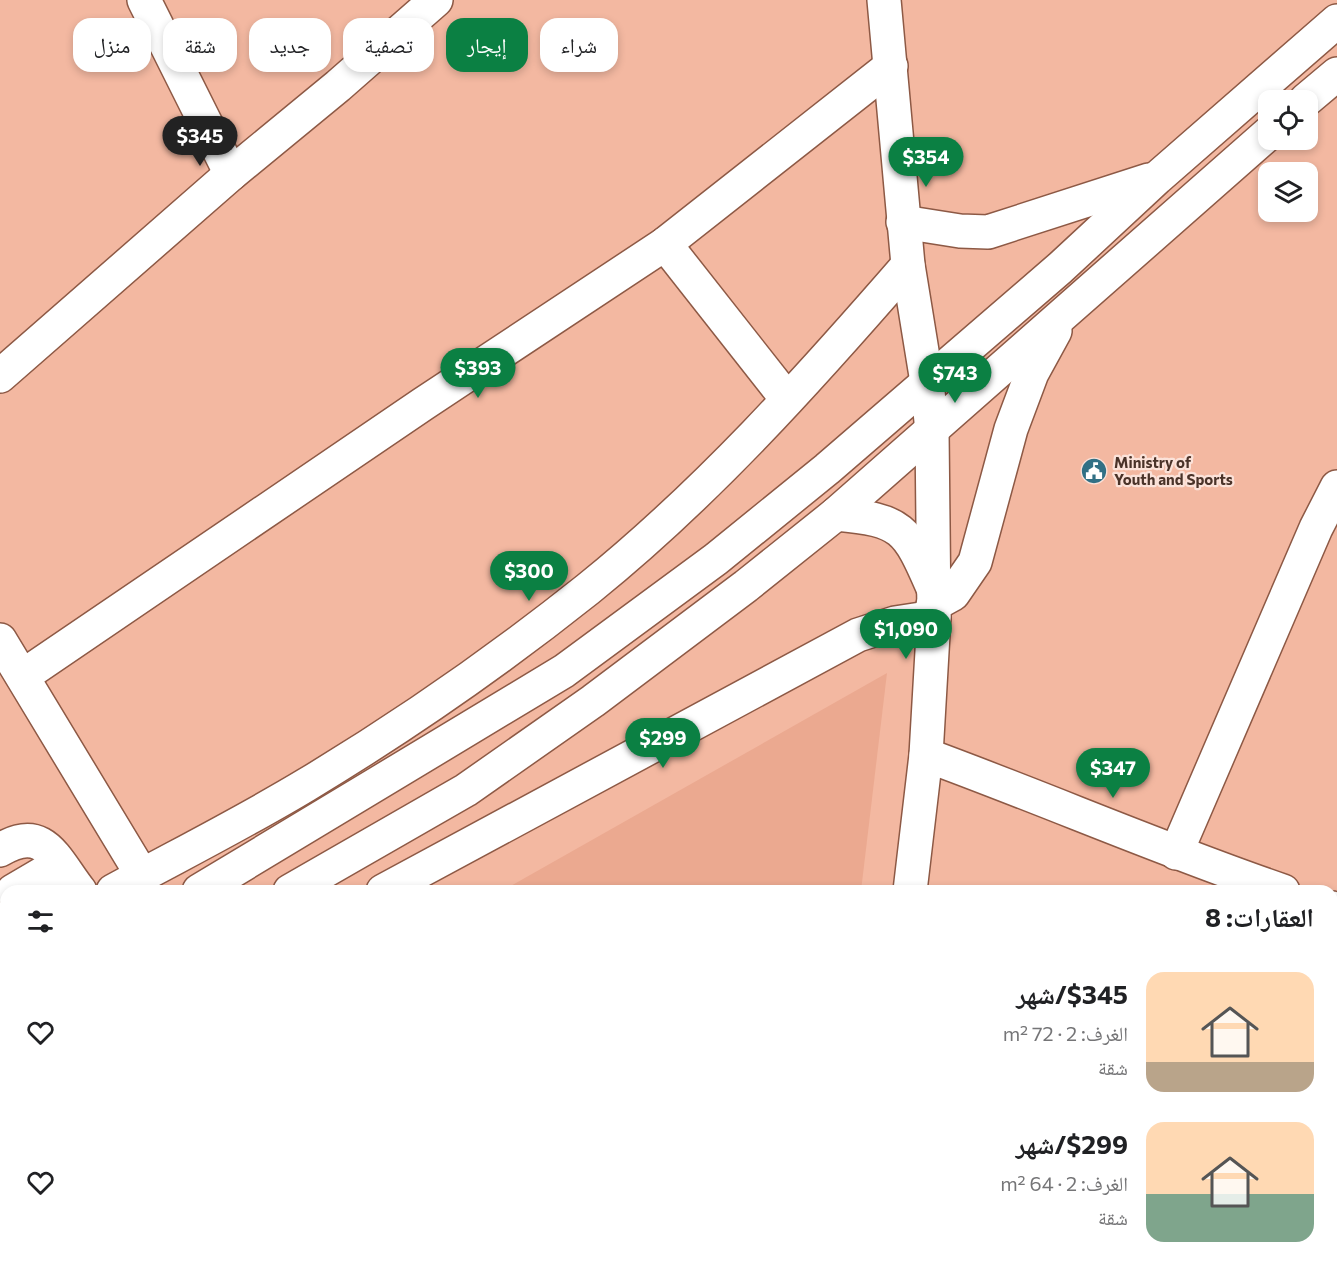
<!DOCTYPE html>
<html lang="ar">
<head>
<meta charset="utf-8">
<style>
  body { margin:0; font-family:Commissioner,"Noto Naskh Arabic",sans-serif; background:#f6f6f6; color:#202124; direction:rtl; height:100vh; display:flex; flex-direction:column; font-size:22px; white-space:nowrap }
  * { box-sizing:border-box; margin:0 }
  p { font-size:20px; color:#757577 }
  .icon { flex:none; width:33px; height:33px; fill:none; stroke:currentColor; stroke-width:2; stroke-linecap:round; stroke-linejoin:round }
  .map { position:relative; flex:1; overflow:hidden; direction:ltr }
  .drawer { position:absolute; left:0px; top:885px; width:1338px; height:386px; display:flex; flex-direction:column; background:#fff; border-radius:18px 18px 0 0; box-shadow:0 3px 9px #0003; direction:rtl }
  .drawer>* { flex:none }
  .guide { position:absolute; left:18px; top:18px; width:600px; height:54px; direction:rtl; display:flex; gap:12px }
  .controls { position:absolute; left:1258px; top:90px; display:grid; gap:12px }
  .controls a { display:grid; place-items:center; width:60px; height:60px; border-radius:12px; background:#fff; box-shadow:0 3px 9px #0003; font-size:30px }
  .price { position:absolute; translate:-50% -51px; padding:0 14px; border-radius:21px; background:#0b8043; color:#fff; font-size:20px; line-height:39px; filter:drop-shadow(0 2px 3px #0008) }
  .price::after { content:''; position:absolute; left:50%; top:36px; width:18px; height:14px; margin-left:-9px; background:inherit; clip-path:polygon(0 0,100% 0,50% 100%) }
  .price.active { background:#222; color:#fff }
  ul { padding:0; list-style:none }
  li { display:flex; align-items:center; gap:18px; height:150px; padding:0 24px }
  li span { display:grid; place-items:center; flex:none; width:168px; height:120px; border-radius:18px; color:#555 }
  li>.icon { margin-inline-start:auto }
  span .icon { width:72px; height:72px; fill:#fffc; stroke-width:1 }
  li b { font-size:26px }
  h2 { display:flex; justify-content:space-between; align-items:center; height:72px; padding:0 24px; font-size:26px }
  .pill { padding:0 21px; border-radius:18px; background:#fff; box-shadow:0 3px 9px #0003; font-size:21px; line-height:54px }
  .pill.active { background:#0b8043; color:#fff }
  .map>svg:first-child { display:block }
</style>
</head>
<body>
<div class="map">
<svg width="1337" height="1270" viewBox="0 0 1337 1270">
  <rect width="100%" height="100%" fill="#f3b8a1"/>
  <!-- built -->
  <g fill="#eba990">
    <polygon points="887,673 861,891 502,891"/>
    <polygon points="48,1264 816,1265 815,1270 48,1270"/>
  </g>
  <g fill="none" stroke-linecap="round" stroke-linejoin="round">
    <!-- minor casing -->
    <g stroke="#8d5945" stroke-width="36">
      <g id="minor">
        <polyline points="144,0 231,174"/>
        <polyline points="884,0 908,265 927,382 932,431 934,617 926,755 910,891"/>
        <polyline points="665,244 787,399"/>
        <polyline points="0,376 231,174 338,86 436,0"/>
        <polyline points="0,640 142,875"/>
        <polyline points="23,676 423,404 665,244 891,66"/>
        <path d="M926 755C1046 799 1163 850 1283 891"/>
        <path d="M0 850C44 823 55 859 80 891"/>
        <polyline points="1176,853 1316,528 1337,487"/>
        <polyline points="13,891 59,864"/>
        <path d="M113 891C177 856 243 823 306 785 404 726 499 660 588 589 706 494 809 379 908 265"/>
        <polyline points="383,891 858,635 895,623 934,617"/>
        <polyline points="1332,908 1337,909"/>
        <polyline points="0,955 6,951"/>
        <polyline points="0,1098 6,1094"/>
        <polyline points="84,1270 85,1264"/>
        <polyline points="834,1270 835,1264"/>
        <polyline points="875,1270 875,1264"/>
      </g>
    </g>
    <!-- highway casing -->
    <g stroke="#8d5945" stroke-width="36">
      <g id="highway">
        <polyline points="1306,100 1337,74"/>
        <polyline points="903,222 960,231 988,232 1149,180"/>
        <path d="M836 514C902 520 907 528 933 588"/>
        <polyline points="933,605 953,594 975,562 1011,429 1032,373 1055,331"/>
        <polyline points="199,891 564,671 716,559 827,469 1060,268 1157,178 1337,21"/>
        <polyline points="290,891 466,790 593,701 746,586 836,514 1269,133"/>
        <polyline points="0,1004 6,1001"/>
        <polyline points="0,1060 6,1057"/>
      </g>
    </g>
    <!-- minor -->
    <use href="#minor" stroke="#fff" stroke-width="33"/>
    <!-- highway -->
    <use href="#highway" stroke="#fff" stroke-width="33"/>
  </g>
  <!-- icons -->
  <defs>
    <g id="civic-disc" transform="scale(1.35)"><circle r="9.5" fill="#317085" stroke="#fbe2d9"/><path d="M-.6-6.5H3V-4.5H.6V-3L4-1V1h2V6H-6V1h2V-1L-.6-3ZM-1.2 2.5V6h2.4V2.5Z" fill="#fff"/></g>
  </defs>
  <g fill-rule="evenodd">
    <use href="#civic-disc" x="1094" y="471"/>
  </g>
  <g text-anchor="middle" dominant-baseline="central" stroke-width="4.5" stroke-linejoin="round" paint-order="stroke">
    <!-- poi labels -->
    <g font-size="15" font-weight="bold" fill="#4a3329" stroke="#fbe2d9" text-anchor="start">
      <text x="1114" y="462">Ministry of<tspan x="1114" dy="17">Youth and Sports</tspan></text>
    </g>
  </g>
</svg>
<div class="controls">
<a><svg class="icon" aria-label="locate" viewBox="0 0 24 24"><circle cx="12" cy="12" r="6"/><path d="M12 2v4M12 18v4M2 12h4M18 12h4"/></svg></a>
<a><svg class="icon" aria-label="layers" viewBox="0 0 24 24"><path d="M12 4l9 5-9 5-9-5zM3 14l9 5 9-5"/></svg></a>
</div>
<b class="price active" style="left:200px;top:167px">$345</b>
<b class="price" style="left:926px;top:188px">$354</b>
<b class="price" style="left:478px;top:399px">$393</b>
<b class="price" style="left:955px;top:404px">$743</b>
<b class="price" style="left:529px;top:602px">$300</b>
<b class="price" style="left:906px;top:660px">$1,090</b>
<b class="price" style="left:663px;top:769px">$299</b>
<b class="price" style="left:1113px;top:799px">$347</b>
<div class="guide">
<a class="pill">شراء</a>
<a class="pill active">إيجار</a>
<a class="pill">تصفية</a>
<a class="pill">جديد</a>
<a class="pill">شقة</a>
<a class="pill">منزل</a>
</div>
<section class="drawer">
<h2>العقارات: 8<svg class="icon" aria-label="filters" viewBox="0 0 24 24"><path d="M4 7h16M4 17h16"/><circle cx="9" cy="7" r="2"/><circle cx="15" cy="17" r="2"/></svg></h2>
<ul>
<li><span style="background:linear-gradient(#ffd9b3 75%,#b9a48a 0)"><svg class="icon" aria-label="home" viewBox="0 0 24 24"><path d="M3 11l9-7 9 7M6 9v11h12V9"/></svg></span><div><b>$345/شهر</b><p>الغرف: 2 · 72 m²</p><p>شقة</p></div><svg class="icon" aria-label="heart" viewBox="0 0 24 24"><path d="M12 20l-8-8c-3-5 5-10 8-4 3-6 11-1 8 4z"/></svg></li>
<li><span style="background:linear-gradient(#ffd9b3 60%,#7fa58c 0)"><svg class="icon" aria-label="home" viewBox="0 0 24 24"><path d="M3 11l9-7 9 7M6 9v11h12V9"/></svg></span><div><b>$299/شهر</b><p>الغرف: 2 · 64 m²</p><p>شقة</p></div><svg class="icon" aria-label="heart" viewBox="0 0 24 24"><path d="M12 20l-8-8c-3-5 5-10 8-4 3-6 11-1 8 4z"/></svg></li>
</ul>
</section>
</div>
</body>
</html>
